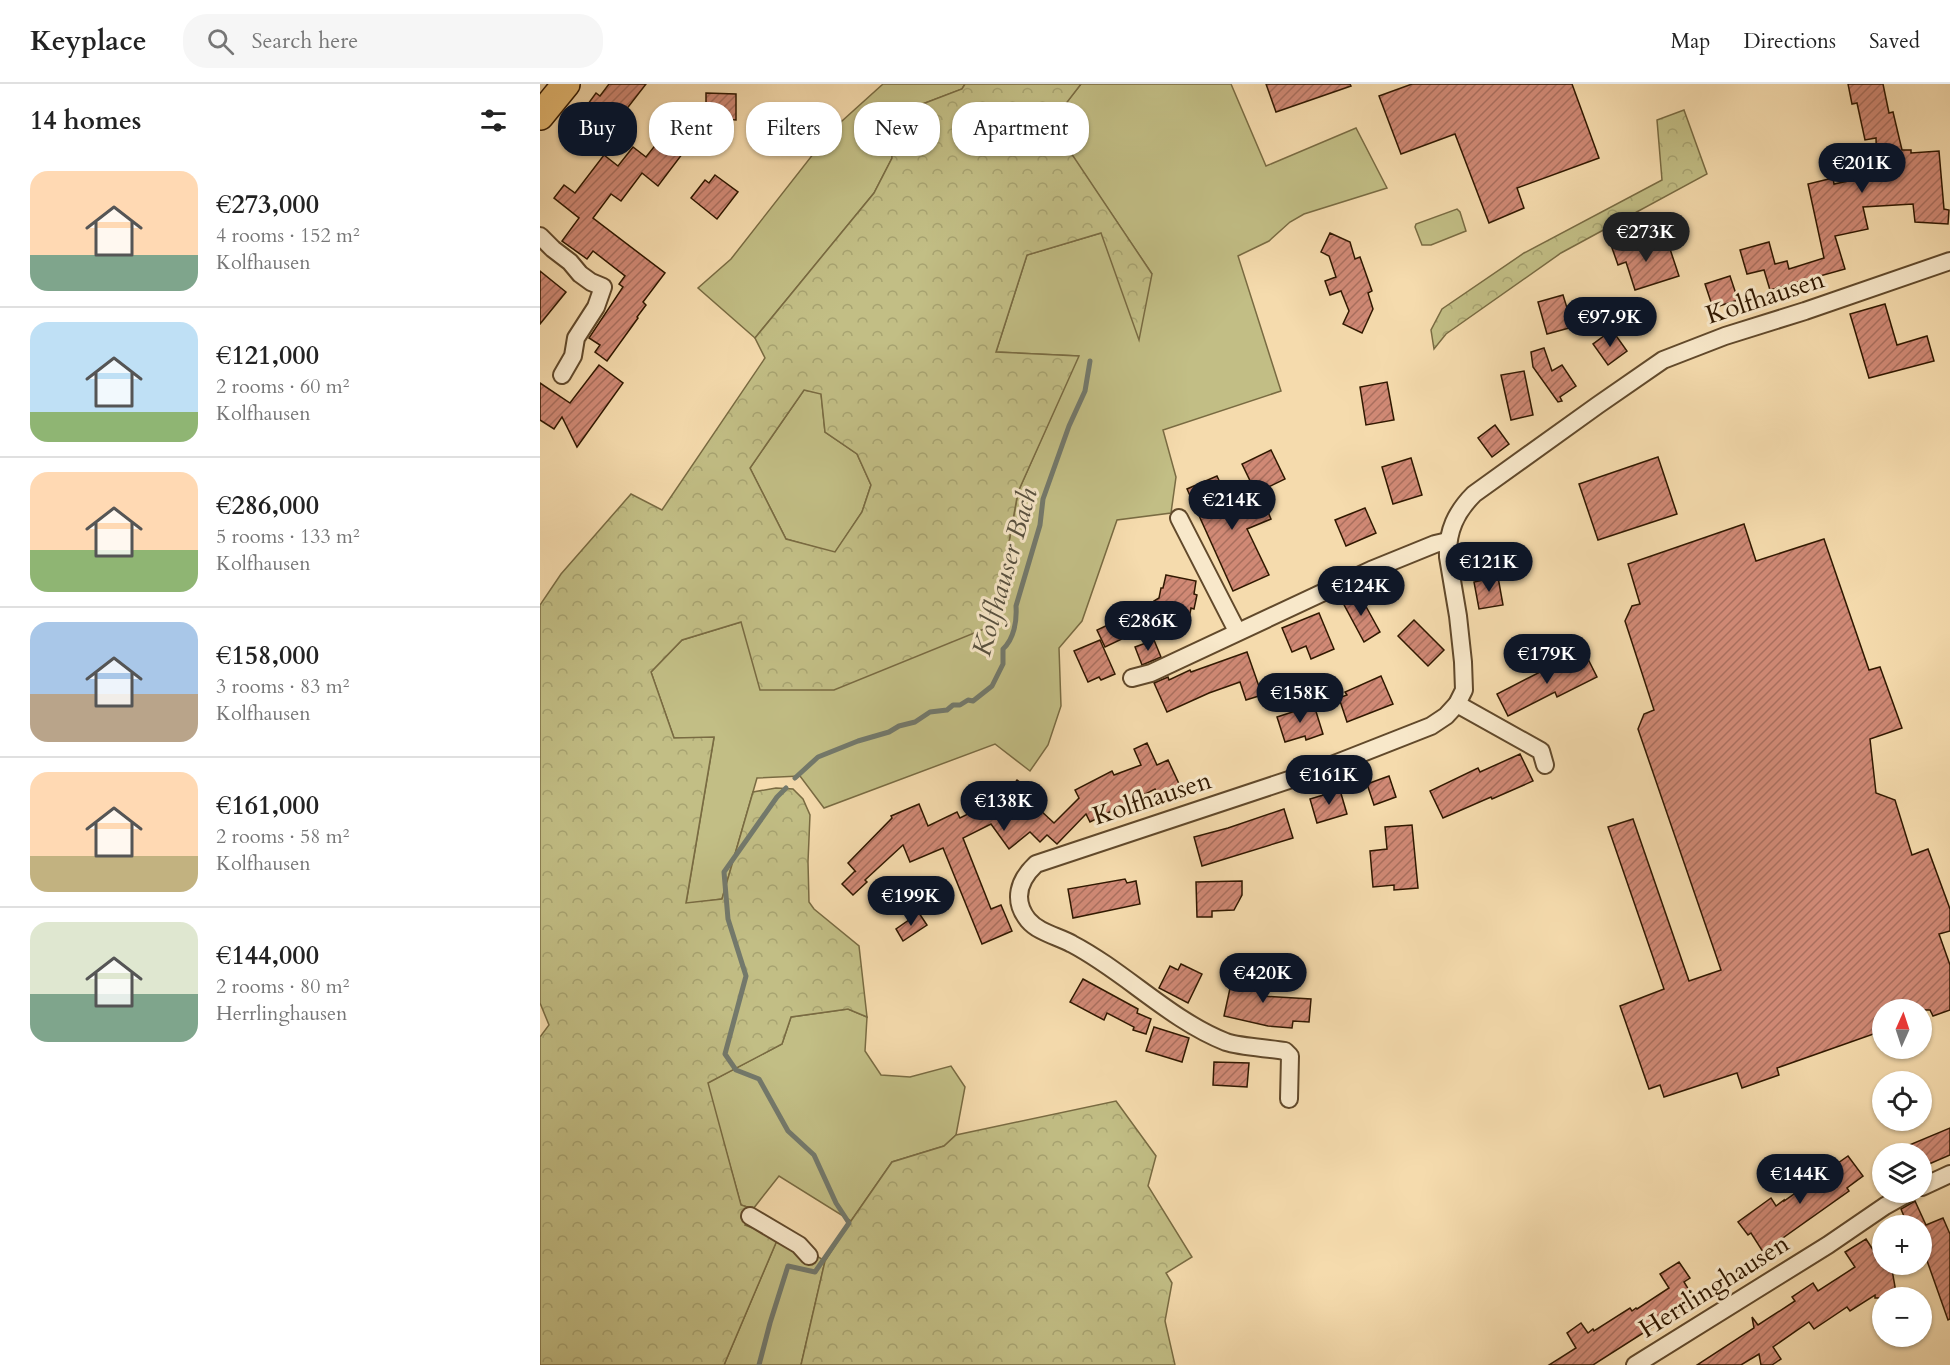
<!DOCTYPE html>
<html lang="en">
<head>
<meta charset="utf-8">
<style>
  body { margin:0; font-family:Cardo,serif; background:#f6f6f6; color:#222; height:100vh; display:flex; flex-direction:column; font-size:22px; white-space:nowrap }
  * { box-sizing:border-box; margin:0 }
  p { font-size:20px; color:#767676 }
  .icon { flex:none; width:33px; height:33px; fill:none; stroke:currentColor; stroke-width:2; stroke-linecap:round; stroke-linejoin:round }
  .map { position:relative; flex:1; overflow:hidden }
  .details { display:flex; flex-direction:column; background:#fff; width:540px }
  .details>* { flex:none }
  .top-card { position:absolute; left:18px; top:18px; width:570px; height:54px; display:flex; gap:12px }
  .needle { width:39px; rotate:3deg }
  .tools { position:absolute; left:1332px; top:915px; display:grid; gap:12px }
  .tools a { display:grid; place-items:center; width:60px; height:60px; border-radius:50%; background:#fff; box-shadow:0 2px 4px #0004; font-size:30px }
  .price { position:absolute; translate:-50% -51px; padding:0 14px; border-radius:21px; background:#111827; color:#fff; font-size:20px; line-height:39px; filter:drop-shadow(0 2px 3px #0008) }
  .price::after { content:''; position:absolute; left:50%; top:36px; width:18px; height:14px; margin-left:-9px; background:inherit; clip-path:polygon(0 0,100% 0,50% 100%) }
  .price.selected { background:#222; color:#fff }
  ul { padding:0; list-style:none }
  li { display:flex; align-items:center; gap:18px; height:150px; padding:0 30px }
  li+li { border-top:2px solid #e0e0e0 }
  li span { display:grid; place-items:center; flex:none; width:168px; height:120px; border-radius:18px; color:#555 }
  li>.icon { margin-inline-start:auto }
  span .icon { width:72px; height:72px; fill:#fffc; stroke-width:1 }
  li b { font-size:26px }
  h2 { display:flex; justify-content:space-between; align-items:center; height:72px; padding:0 30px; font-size:26px }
  .chip { padding:0 21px; border-radius:24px; background:#fff; box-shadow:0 2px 4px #0004; font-size:21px; line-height:54px }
  .chip.selected { background:#111827; color:#fff }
  header { display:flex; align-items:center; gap:36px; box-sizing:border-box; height:84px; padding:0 30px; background:#fff; border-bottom:2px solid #e0e0e0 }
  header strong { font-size:28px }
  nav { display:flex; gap:33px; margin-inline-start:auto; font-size:21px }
  .search { width:420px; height:54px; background:#f6f6f6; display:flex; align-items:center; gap:15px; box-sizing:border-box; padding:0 21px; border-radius:24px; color:#767676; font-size:22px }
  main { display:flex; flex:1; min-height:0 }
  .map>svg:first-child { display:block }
</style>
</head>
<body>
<header>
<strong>Keyplace</strong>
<div class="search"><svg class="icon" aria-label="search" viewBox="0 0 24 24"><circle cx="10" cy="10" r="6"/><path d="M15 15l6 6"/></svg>Search here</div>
<nav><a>Map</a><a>Directions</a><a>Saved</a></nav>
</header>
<main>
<section class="details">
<h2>14 homes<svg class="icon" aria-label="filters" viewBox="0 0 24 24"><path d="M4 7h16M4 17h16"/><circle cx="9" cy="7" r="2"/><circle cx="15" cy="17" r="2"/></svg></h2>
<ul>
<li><span style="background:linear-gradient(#ffd9b3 70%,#7fa58c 0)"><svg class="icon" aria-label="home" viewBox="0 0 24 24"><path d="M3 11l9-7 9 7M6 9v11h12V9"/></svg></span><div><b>€273,000</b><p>4 rooms · 152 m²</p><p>Kolfhausen</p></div></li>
<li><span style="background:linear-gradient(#bfe0f5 75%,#8fb573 0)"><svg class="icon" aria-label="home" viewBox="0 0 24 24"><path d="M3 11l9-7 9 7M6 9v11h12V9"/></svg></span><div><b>€121,000</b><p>2 rooms · 60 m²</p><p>Kolfhausen</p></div></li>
<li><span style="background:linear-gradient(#ffd9b3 65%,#8fb573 0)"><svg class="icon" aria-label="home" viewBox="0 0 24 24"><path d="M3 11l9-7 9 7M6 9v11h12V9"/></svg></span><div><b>€286,000</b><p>5 rooms · 133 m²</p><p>Kolfhausen</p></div></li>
<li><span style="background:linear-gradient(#a9c7e8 60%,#b9a48a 0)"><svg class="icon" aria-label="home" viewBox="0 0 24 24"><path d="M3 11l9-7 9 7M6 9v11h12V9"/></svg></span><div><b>€158,000</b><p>3 rooms · 83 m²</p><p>Kolfhausen</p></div></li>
<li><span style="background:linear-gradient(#ffd9b3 70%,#c2b280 0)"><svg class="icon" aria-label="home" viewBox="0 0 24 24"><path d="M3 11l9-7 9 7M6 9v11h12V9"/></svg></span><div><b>€161,000</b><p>2 rooms · 58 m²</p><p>Kolfhausen</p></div></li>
<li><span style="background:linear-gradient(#dfe7d0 60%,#7fa58c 0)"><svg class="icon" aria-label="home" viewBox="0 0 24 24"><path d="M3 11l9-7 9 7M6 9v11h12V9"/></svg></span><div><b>€144,000</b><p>2 rooms · 80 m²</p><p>Herrlinghausen</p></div></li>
</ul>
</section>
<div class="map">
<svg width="1410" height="1281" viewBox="0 0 1410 1281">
  <defs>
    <pattern id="forest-crowns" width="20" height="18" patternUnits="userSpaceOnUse" patternTransform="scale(1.5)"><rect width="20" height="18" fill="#c2be85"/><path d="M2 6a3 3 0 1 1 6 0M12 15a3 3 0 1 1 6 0" fill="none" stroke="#a7a371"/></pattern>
    <pattern id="building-hatch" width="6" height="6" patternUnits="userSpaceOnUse" patternTransform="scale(1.5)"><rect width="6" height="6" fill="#d08975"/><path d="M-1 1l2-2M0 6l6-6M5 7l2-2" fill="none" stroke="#a96f5e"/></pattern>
  </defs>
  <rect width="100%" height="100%" fill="#f5dbad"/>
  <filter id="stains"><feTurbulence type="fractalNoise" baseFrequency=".00333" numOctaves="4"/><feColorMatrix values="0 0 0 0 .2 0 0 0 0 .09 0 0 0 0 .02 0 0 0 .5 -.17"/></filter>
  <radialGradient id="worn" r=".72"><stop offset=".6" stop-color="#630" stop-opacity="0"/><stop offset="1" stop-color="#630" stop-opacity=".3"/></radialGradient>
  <!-- grass -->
  <g fill="#c2be85" stroke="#796b42" stroke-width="1.5">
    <polygon points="343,0 425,0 422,5 372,24 352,74 334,109 215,254 158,204 191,175 292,46"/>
    <polygon points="541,0 691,0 726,82 816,44 847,104 764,130 750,138 729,157 698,172 741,307 623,346 636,393 631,429 577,436 542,537 519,564 521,622 508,661 490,687 455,660 284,724 260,692 217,694 182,815 146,820 174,654 134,654 111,588 142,556 201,538 454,541 478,408 538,272 456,268 487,171 561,149 612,190 510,39"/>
    <polygon points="917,125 920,128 926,147 891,161 882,161 875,143 876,140"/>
    <polygon points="264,306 281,309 285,348 317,370 331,401 322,428 295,469 246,455 210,384"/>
    <polygon points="308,925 327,933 325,967 341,991 370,993 411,982 425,1003 416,1051 404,1062 352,1078 311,1137 239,1092 213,1125 201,1121 167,999 242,960 251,933"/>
    <polygon points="238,1154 272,1169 285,1177 261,1281 184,1281"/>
  </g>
  <!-- forest -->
  <g fill="url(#forest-crowns)" stroke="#796b42" stroke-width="1.5" fill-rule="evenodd">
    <path d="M425 0H541L511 39 612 190 599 256 561 149 487 171 456 268 539 272 478 408 454 541 294 606H220L201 538 142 556 111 588 134 654 174 653 146 819 182 815 213 708 236 704 253 705 263 715 270 731 268 778 269 818 274 825 319 862 327 933 308 925 251 933 242 960 168 999 201 1121 213 1125 205 1141 238 1154 184 1281H0V953L9 941 0 919V521L21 490 91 410 122 426 225 274 215 254 334 109 352 74 350 47 372 24 422 5ZM264 306 281 310 285 348 317 370 331 401 322 428 295 468 246 455 210 384Z"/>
    <polygon points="1144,26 1167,90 1021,169 906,250 894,265 891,246 902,225 984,169 1122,96 1117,36"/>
    <polygon points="576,1017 616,1072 608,1102 652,1173 626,1189 632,1199 625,1237 635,1281 261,1281 285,1177 311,1137 352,1078 404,1062 416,1051"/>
  </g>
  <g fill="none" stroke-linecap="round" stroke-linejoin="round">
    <!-- stream -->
    <g stroke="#73796c" stroke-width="5">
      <path d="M255 694 278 673 318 657 349 648 359 642 375 638 390 628 407 626 413 621H420L428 616 433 617 452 602 463 580V565C474 555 477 537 476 522L500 441 503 415 529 342 545 307 550 277"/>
      <polyline points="219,1281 230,1239 248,1182 275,1188 309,1139 296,1119 274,1071 248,1047 219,995 196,986 185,970 206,892 188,835 184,788 237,713 246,704"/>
    </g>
  </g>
  <!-- building -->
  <g fill="url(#building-hatch)" stroke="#301800" stroke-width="1.5">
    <polygon points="69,0 106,0 61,58 40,42 49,27 45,24 56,9 60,12"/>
    <polygon points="726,0 810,0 811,2 736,28"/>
    <polygon points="872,0 1032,0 1059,74 977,104 984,124 949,139 915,50 861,70 839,12"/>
    <polygon points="1308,0 1343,0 1349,29 1353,28 1362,66 1371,66 1371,69 1399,67 1404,125 1409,126 1408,140 1375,138 1373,120 1323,123 1328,145 1295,152 1305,185 1230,206 1224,186 1207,190 1200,166 1229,158 1235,180 1247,177 1249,185 1284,174 1268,100 1293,94 1294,100 1337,91 1336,54 1325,56 1317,19 1312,20"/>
    <polygon points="166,9 196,10 196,36 183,35 182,45 166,44"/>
    <polygon points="125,49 146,65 118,102 102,89 81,117 71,110 53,134 125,189 103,218 106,221 97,233 98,234 67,277 55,268 60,261 49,254 83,203 79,200 85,192 53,167 47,175 22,157 39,134 14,114 24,101 35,109 64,71 78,82 93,63 106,73"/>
    <polygon points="175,91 198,108 177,135 151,114 165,96 169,99"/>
    <polygon points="790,149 810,158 815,175 820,173 832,207 828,209 833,225 822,249 803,240 809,227 801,207 790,211 785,197 796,193 789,172 781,168"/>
    <polygon points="1098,153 1102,167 1128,159 1139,192 1095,206 1086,178 1078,181 1071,161"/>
    <polygon points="0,187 26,208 0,240"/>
    <polygon points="1190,192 1198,216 1173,224 1165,200"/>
    <polygon points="1023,211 1033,243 1007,250 998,218"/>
    <polygon points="1345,220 1357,261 1387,252 1394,277 1329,294 1310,230"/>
    <polygon points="1072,246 1087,267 1068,281 1053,260"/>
    <polygon points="1004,264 1012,287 1022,281 1036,302 1020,313 1022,317 1018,318 993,283 991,268"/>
    <polygon points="59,281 83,299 37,363 22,333 14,345 0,336 0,299 30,319"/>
    <polygon points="984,287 993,331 971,336 961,291"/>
    <polygon points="847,298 854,336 826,341 820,303"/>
    <polygon points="955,341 969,360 952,373 938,354"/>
    <polygon points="731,366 745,395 716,409 702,380"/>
    <polygon points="1118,373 1137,430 1058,456 1039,400"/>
    <polygon points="871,374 882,411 853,420 842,383"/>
    <polygon points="677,392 691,422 720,409 731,435 707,445 729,491 693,507 647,405"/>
    <polygon points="825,424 836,449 806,462 795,436"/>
    <polygon points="1204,440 1216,477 1284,455 1329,586 1340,583 1362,644 1330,655 1336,709 1355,716 1372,771 1388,765 1410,825 1410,847 1399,850 1410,881 1410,926 1393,932 1390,926 1342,926 1342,947 1237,984 1239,991 1202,1004 1197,989 1124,1013 1120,1001 1109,1005 1080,922 1124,905 1068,743 1093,735 1149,897 1181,886 1098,645 1104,630 1114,626 1085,537 1092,522 1100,520 1088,480"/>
    <polygon points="626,491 656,497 654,510 657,511 654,525 651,524 647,545 622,540 624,529 615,528 617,521 614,517 619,514 621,504 623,504"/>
    <polygon points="958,493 963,521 939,525 934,498"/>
    <polygon points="818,508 840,548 824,558 802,517"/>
    <polygon points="779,529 794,565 771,575 766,562 752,568 742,544"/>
    <polygon points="874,536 904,566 888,582 858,552"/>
    <polygon points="574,538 582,555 565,563 557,546"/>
    <polygon points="560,556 575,590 561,596 559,593 548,598 534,567"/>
    <polygon points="614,556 621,573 602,581 595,563"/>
    <polygon points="707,568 722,611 706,616 700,598 669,609 627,628 614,599 628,593 629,596 650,586 651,588"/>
    <polygon points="1046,571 1057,593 1017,613 1015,608 968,632 957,610 1004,586 1006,591"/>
    <polygon points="841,592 853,620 807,638 799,614 807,611 805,608"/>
    <polygon points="774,621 783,650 766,656 765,652 745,658 737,633"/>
    <polygon points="607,659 617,681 628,676 640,702 618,712 615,705 550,738 546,730 517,760 507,751 500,758 490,748 469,765 451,740 423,754 451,825 461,821 472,847 442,860 403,764 370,778 363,761 325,796 327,798 313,811 302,800 315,787 316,788 308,779 352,734 351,732 379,720 388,742 417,728 420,734 448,720 446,717 462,710 463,715 477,696 489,705 484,711 514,739 539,714 535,706 572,687 574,691 601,681 594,665"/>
    <polygon points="980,670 993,697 952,715 951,713 903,734 890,707 938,684 940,688"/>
    <polygon points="849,692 856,713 834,721 827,700"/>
    <polygon points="800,706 807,730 777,739 770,715"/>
    <polygon points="744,725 753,754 662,782 654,753 688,744"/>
    <polygon points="872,741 878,804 854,806 854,801 833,803 830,767 847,765 845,743"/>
    <polygon points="585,795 587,799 596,797 600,820 533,834 528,805"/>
    <polygon points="702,797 702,811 694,826 672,827 672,833 657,833 656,798"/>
    <polygon points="379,829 387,841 363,857 356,845"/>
    <polygon points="641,880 662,890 648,919 619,904 630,882 638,886"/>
    <polygon points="694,886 725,893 721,912 771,915 769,938 753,937 752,944 728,942 684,932"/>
    <polygon points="543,895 598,925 597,929 611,935 606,950 593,946 594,943 567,929 564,936 530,918"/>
    <polygon points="614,943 649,954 642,978 606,967"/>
    <polygon points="674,978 709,979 707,1003 673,1001"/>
    <polygon points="1410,1044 1410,1071 1382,1083 1382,1070 1348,1070"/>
    <polygon points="1308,1072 1323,1092 1307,1104 1309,1107 1223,1168 1211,1149 1208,1151 1198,1138 1231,1114 1236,1122 1244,1116 1244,1117"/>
    <polygon points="1375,1117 1386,1141 1403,1134 1410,1150 1410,1235 1408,1236 1385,1171 1382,1172 1382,1143 1384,1142 1368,1142 1361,1125"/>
    <polygon points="1326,1155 1342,1180 1351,1180 1357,1214 1335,1214 1335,1211 1310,1227 1307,1223 1274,1245 1269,1238 1233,1263 1241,1275 1232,1281 1221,1281 1219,1270 1201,1281 1157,1281 1214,1244 1212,1233 1218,1241 1255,1217 1252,1213 1273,1199 1278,1207 1315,1183 1305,1168"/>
    <polygon points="1139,1178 1150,1194 1144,1198 1155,1216 1053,1281 1009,1281 1036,1264 1027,1249 1041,1239 1048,1249 1053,1245 1054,1247 1090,1224 1092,1227 1096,1224 1097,1225 1129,1204 1120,1190"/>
  </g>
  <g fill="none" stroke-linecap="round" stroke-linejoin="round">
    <!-- street casing -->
    <g stroke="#61492b" stroke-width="20">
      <g id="street">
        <polyline points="0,152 13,165 30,178 40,190 51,198 63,203 56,223 36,254 33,272 22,291"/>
        <polyline points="639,434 697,547"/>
        <polyline points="592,594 611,589 831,486 895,460 908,457"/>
        <polyline points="917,620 1001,667 1005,681"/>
        <path d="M749 1015 750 972 745 967C728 964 701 963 686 958 630 936 584 887 532 860 518 852 499 849 488 836 472 816 479 796 496 780L779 686 891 642 906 632 917 620 924 606 923 578 918 532 908 473C907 447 916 428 934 410L1058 321 1123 276 1185 252 1265 227 1410 177"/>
        <polyline points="1382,1103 1410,1090"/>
        <polyline points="210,1132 259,1161 269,1172"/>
        <polyline points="1095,1281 1288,1161 1345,1122 1370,1108"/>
      </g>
    </g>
    <!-- primary casing -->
    <g stroke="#301800" stroke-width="30">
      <polyline id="primary" points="0,32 26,0"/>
    </g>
    <!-- street -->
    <use href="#street" stroke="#f8e8ca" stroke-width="16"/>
    <!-- primary -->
    <use href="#primary" stroke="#eabe76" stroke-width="27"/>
  </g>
  <g text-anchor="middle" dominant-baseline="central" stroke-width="6" stroke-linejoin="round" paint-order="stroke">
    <!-- street labels -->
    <g font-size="26" fill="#301800" stroke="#f8e8ca">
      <text transform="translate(1225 213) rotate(-18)">Kolfhausen</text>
      <text transform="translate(612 714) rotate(-18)">Kolfhausen</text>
      <text transform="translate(1174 1202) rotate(-32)">Herrlinghausen</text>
    </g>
    <!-- water labels -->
    <g font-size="27" font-style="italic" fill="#57503f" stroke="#f8e8ca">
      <text transform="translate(465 488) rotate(-74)">Kolfhauser Bach</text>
    </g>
  </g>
  <rect width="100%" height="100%" filter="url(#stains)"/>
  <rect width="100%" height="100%" fill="url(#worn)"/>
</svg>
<div class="tools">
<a><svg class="needle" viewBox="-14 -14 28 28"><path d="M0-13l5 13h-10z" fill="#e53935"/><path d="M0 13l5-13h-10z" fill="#767676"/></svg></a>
<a><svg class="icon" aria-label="locate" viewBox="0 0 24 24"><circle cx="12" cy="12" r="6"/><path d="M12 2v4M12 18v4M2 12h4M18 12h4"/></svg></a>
<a><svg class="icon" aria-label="layers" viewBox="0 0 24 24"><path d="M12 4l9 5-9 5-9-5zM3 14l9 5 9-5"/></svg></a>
<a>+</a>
<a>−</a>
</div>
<b class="price" style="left:1322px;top:110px">€201K</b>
<b class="price selected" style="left:1106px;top:179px">€273K</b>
<b class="price" style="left:1070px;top:264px">€97.9K</b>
<b class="price" style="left:692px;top:447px">€214K</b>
<b class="price" style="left:949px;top:509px">€121K</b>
<b class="price" style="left:821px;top:533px">€124K</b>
<b class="price" style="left:608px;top:568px">€286K</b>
<b class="price" style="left:1007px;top:601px">€179K</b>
<b class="price" style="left:760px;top:640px">€158K</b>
<b class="price" style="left:789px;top:722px">€161K</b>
<b class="price" style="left:464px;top:748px">€138K</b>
<b class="price" style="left:371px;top:843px">€199K</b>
<b class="price" style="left:723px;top:920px">€420K</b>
<b class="price" style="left:1260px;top:1121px">€144K</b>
<div class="top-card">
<a class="chip selected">Buy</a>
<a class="chip">Rent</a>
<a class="chip">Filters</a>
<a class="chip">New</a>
<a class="chip">Apartment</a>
</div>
</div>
</main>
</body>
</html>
